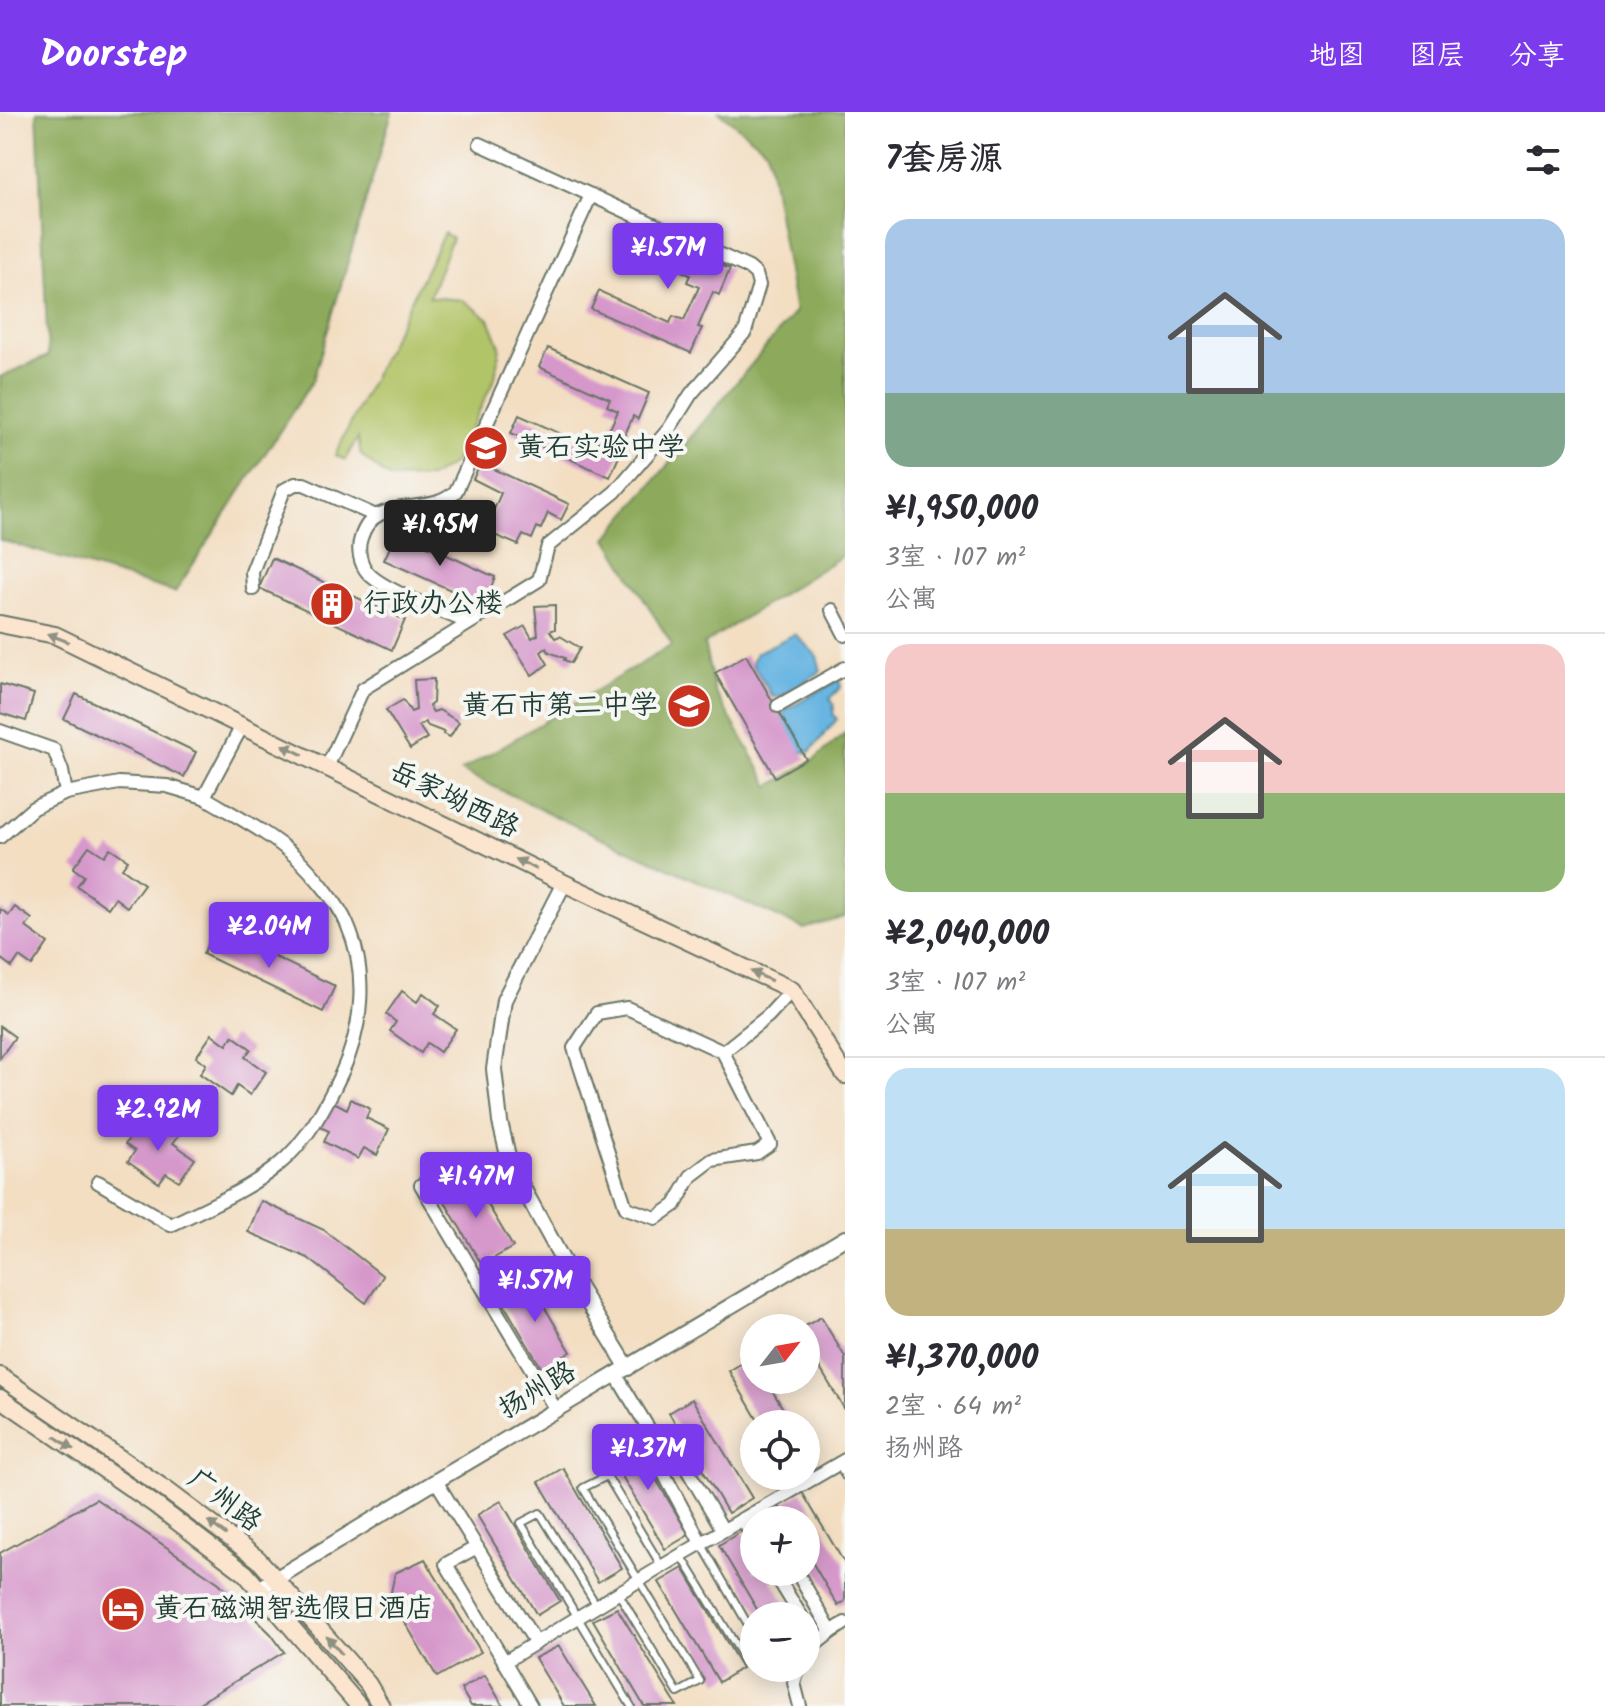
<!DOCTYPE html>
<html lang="zh">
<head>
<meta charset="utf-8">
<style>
  body { margin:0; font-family:Kalam,"LXGW WenKai TC",sans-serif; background:#f7f7f7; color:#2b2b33; height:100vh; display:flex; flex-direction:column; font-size:30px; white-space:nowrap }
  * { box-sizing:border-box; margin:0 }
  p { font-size:26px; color:#7c7c81 }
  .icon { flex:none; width:44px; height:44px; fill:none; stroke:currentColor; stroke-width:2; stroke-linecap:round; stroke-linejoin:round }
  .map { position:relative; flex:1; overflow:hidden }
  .drawer { display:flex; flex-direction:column; background:#fff; width:760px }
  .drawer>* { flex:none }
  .needle { width:52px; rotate:59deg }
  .buttons { position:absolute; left:740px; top:1202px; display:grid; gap:16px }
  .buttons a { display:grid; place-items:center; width:80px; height:80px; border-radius:50%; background:#fff; box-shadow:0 4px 20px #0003; font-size:40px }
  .price { position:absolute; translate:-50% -68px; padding:0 18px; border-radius:8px; background:#7c3aed; color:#fff; font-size:26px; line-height:52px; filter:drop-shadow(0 2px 4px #0008) }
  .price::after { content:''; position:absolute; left:50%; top:48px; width:24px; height:18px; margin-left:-12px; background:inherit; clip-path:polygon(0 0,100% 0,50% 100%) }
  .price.selected { background:#222; color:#fff }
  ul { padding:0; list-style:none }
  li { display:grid; align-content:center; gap:16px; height:424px; padding:0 40px }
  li+li { border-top:2px solid #e1e1e2 }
  li span { display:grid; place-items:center; height:248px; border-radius:24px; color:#555 }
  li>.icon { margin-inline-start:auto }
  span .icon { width:144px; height:144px; fill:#fffc; stroke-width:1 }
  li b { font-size:34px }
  h2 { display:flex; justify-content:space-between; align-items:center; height:96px; padding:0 40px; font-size:34px }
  header { display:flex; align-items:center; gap:48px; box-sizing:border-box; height:112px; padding:0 40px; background:#7c3aed; color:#fff }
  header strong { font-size:38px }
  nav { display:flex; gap:44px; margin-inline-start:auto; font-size:28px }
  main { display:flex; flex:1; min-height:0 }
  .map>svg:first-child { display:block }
</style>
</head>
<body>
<header>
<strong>Doorstep</strong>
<nav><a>地图</a><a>图层</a><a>分享</a></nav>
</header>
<main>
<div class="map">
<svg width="845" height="1594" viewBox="0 0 845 1594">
  <rect width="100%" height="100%" fill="#f6f6f2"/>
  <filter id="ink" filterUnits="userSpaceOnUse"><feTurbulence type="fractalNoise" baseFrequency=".0125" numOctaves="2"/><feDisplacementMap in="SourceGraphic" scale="16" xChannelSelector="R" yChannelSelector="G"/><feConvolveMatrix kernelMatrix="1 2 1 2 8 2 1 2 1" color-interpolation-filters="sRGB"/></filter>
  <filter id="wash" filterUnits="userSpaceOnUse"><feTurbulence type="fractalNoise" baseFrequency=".006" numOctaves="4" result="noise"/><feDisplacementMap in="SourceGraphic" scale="32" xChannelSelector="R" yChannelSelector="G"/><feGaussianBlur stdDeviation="1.8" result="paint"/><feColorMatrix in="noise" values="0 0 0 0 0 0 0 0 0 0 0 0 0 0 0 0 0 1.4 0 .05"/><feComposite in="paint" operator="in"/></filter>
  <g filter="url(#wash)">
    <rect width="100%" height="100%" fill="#f3dec2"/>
    <!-- green -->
    <polygon fill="#b2c468" stroke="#68804e" stroke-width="2" points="444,121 452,126 429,185 463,188 489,207 500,234 495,266 454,351 430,366 390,367 361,343 358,326 345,348 335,343"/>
    <!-- forest -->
    <g fill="#8daa5c" stroke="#567448" stroke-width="2">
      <polygon points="37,0 392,0 313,268 175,480 0,428 0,265 48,244"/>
      <polygon points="719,0 845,0 845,442 704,532 715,580 770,674 815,647 845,621 845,805 804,817 578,715 461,659 672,533 607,426 795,200 767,38"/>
    </g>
    <!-- water -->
    <g fill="#68b5e2" stroke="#44798b" stroke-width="2">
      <polygon points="795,522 817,544 821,559 780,585 773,585 752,551 756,541"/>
      <polygon points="839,568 841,575 830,586 834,593 833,603 837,607 809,641 799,639 780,607 786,598"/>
    </g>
    <g id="blocks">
      <!-- building -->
      <g fill="#d697cb">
        <polygon points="628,112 730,157 719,183 713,180 698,215 702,216 691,241 591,197 599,179 670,211 673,204 684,208 699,175 687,170 690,163 620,131"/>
        <polygon points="548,236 649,281 638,307 633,304 618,339 621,340 610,365 511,321 519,303 590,335 593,328 603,332 618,299 607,294 610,287 539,255"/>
        <polygon points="481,351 569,392 561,408 548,401 541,417 537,415 532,427 523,423 518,433 485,419 501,381 473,367"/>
        <polygon points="397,420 495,465 484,493 384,448"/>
        <polygon points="272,446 405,508 392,538 259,476"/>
        <polygon points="555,493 555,517 550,519 555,526 560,524 580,536 571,551 564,548 565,546 549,540 546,536 541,540 548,552 532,563 507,524 525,514 532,526 538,523 535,494"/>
        <polygon points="746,543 806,647 775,665 715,561"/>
        <polygon points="434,567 433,591 429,594 433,600 439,598 459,610 450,625 443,622 444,620 428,614 425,610 419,614 427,626 410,637 386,598 403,588 411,600 416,598 414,568"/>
        <polygon points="0,572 34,582 26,609 0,601"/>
        <polygon points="76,582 196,640 184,665 64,607"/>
        <polygon points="89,734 104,744 110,736 128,748 122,756 144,772 127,795 115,786 108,796 77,774 84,764 73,756"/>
        <polygon points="15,795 32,807 26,815 48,831 32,854 19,845 12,855 0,846 0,797 9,803"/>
        <polygon points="215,816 335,874 323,900 203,842"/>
        <polygon points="402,879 417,890 423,881 440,894 434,902 456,917 440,940 427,931 421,941 390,919 396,910 386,902"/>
        <polygon points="0,914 15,925 0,946"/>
        <polygon points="212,922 227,933 233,924 251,937 245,945 266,960 250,983 237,974 231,984 200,962 206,952 196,945"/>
        <polygon points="351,987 370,997 366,1006 389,1017 377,1043 364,1036 358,1047 324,1030 329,1019 318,1014 330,988 347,997"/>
        <polygon points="141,1009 156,1019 162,1011 179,1023 173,1031 195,1047 179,1069 166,1061 159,1071 128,1049 135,1039 125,1032"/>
        <polygon points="471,1064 513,1135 482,1153 440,1082"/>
        <polygon points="261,1089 324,1118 383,1164 366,1191 308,1146 248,1120"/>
        <polygon points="528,1167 571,1240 542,1257 499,1184"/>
        <polygon points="821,1205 845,1245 845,1298 806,1233 806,1216 802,1216"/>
        <polygon points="752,1245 754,1268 766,1268 792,1312 760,1312 729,1259"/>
        <polygon points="692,1287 752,1386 728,1401 669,1301"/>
        <polygon points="630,1323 689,1423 665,1437 606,1337"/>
        <polygon points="563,1356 622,1456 598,1470 539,1370"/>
        <polygon points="802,1380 845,1452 845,1489 838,1494 806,1440 806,1408 787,1408 779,1394"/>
        <polygon points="96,1387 219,1471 271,1522 284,1540 194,1594 0,1594 0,1441"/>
        <polygon points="501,1389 560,1489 537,1503 477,1403"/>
        <polygon points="742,1419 754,1438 754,1460 767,1460 793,1504 761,1504 719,1433"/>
        <polygon points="425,1447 481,1540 437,1565 390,1485 395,1461"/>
        <polygon points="683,1456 742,1556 719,1570 659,1470"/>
        <polygon points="617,1496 677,1594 644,1594 593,1508"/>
        <polygon points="559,1534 596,1594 564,1594 535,1546"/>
        <polygon points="485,1563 503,1594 471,1594 461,1577"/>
      </g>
    </g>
  </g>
  <g filter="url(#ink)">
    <use href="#blocks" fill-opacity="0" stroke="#697566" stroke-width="2"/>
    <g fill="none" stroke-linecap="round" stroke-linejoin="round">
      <!-- service casing -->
      <g stroke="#697566" stroke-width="10">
        <g id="service">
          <polyline points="838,1352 845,1364"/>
          <polyline points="701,1431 754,1523"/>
          <polyline points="681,1443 743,1545 754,1538"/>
          <polyline points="619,1482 678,1581 700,1569 583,1376 607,1364 662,1455"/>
          <polyline points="597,1494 540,1401 521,1411 631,1594"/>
        </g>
      </g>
      <!-- minor casing -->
      <g stroke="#697566" stroke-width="16">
        <g id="minor">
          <polyline points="253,477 252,460 284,378 295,372 304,372 376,404"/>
          <polyline points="832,498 845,523"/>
          <path d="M469 511C445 500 384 479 368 461 360 452 357 437 361 426 364 416 370 407 380 402 404 390 436 400 456 379L591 83"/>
          <polyline points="778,594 845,556"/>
          <polyline points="0,619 54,638 62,659 66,681"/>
          <polyline points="327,655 363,577 539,468 548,434 615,380 669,317 691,282 745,220 759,173 756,162 749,156 480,32"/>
          <polyline points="0,725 33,696 66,681 119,671 167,674 204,685"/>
          <polyline points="723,940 770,1032 757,1041 712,1048 691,1064 675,1093 656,1106 626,1096 574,936 597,901 627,896 723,940 768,904 792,878"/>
          <path d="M98 1070 171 1113C205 1096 248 1078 277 1054 307 1030 326 994 342 960 363 915 368 860 347 812 339 792 312 760 296 745 269 721 234 703 204 685L242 614"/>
          <polyline points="421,1073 556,1298"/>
          <polyline points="616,1263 650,1319 655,1345 701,1431"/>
          <polyline points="650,1319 669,1327 723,1418"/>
          <polyline points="436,1369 536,1531"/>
          <polyline points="742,1407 754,1427"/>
          <polyline points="477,1435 446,1452 531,1594"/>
          <polyline points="774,1460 801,1504"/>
          <polyline points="797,1460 831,1520 845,1511"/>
          <polyline points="806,1512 809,1517 806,1540"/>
          <polyline points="807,1539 831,1520"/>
          <polyline points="504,1550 681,1443 845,1348"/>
          <polyline points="799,1556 794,1571 800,1594"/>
        </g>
      </g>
      <!-- tertiary casing -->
      <g stroke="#697566" stroke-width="18">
        <g id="tertiary">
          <polyline points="564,771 504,888 494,957 500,1010 510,1052 568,1158 628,1256"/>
          <polyline points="259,1477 436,1369 845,1126"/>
        </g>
      </g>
      <!-- secondary casing -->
      <g stroke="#697566" stroke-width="20">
        <g id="secondary">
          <polyline points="0,512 55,523 564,771 792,878 845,963"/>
          <polyline points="0,1264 165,1377 258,1447 368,1572 381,1594"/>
          <polyline points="0,1286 154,1392 245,1461 359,1594"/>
        </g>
      </g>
      <!-- service -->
      <use href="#service" stroke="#fff" stroke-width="6"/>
      <!-- minor -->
      <use href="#minor" stroke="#fff" stroke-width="12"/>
      <!-- tertiary -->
      <use href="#tertiary" stroke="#fff" stroke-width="14"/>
      <!-- secondary -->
      <use href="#secondary" stroke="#fce5cf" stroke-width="16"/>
    </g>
    <!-- one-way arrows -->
    <defs><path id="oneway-solid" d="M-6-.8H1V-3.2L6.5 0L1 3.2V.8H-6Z" transform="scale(2)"/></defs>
    <g fill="#8e9182">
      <use href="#oneway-solid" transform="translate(58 526) rotate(-159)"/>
      <use href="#oneway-solid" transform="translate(293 638) rotate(-154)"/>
      <use href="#oneway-solid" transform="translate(526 752) rotate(-154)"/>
      <use href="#oneway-solid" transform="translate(761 864) rotate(-155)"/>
      <use href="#oneway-solid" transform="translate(64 1331) rotate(34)"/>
      <use href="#oneway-solid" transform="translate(217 1416) rotate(-143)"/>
      <use href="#oneway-solid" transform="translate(334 1533) rotate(-131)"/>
    </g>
  </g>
  <!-- icons -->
  <defs>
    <g id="school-disc" transform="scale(2.3)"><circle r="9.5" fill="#c8321e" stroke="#f6f6f2"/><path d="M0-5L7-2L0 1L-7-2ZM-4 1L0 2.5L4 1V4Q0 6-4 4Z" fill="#fff"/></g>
    <g id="building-disc" transform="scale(2.3)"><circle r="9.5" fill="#c8321e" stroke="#f6f6f2"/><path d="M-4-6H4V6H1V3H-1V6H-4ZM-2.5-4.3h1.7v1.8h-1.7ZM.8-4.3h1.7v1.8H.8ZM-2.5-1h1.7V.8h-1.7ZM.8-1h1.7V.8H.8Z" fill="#fff"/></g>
    <g id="hotel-disc" transform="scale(2.3)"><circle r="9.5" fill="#c8321e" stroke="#f6f6f2"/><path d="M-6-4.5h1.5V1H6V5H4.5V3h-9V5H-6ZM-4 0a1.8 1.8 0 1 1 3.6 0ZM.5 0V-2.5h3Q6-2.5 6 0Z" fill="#fff"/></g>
  </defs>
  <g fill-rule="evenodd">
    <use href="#school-disc" x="486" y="336"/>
    <use href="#building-disc" x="332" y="492"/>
    <use href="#school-disc" x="689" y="594"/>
    <use href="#hotel-disc" x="123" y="1497"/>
  </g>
  <g text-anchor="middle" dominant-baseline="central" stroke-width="8" stroke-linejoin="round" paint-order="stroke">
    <!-- poi labels -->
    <g font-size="28" fill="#1f3d34" stroke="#f6f6f2" text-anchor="start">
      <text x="517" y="336">黄石实验中学</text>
      <text x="363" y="492">行政办公楼</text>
      <text x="658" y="594" text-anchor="end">黄石市第二中学</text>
      <text x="154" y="1497">黄石磁湖智选假日酒店</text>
    </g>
    <!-- street labels -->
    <g font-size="28" fill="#1f3d34" stroke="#f6f6f2">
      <text transform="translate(454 688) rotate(26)">岳家坳西路</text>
      <text transform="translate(538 1279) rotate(-31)">扬州路</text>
      <text transform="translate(224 1389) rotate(37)">广州路</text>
    </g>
  </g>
</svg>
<div class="buttons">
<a><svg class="needle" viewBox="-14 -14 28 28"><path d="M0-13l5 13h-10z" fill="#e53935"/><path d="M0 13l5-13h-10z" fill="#7c7c81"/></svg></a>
<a><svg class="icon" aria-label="locate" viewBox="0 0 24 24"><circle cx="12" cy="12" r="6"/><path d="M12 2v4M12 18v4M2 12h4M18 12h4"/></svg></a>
<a>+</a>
<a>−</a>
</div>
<b class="price" style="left:668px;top:179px">¥1.57M</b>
<b class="price selected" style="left:440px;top:456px">¥1.95M</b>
<b class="price" style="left:269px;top:858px">¥2.04M</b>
<b class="price" style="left:158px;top:1041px">¥2.92M</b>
<b class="price" style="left:476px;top:1108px">¥1.47M</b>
<b class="price" style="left:535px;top:1212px">¥1.57M</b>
<b class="price" style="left:648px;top:1380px">¥1.37M</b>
</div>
<section class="drawer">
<h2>7套房源<svg class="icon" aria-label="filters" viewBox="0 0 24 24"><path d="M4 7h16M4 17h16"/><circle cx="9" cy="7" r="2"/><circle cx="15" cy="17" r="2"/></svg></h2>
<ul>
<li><span style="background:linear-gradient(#a9c7e8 70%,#7fa58c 0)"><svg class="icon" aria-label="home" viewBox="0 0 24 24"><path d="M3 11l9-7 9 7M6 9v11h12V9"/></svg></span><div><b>¥1,950,000</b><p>3室 · 107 m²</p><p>公寓</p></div></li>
<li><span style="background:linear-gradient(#f6c9c9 60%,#8fb573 0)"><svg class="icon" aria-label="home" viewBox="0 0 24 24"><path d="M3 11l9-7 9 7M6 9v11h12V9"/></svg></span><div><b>¥2,040,000</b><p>3室 · 107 m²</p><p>公寓</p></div></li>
<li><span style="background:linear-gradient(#bfe0f5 65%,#c2b280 0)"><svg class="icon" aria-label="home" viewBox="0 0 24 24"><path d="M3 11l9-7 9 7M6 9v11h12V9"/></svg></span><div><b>¥1,370,000</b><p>2室 · 64 m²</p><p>扬州路</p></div></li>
</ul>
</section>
</main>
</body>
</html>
